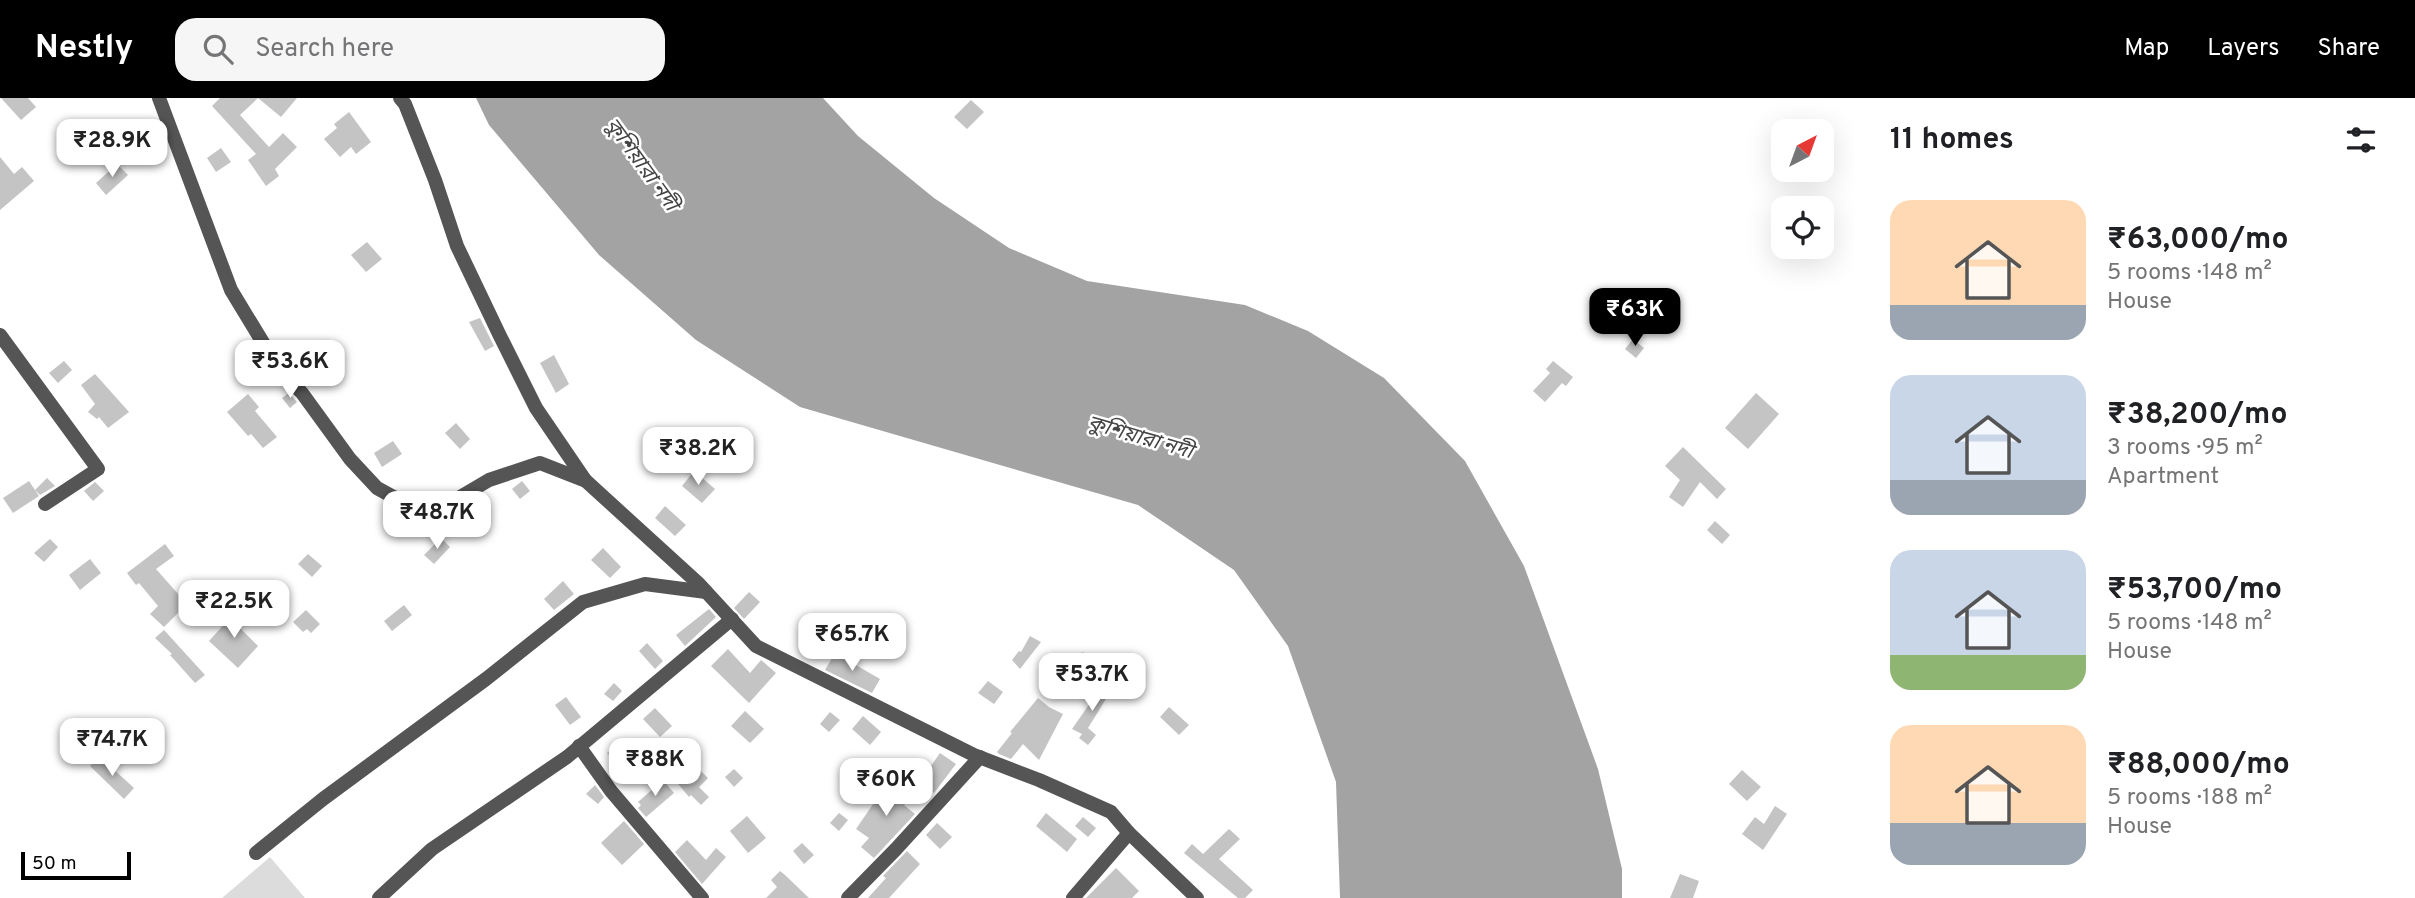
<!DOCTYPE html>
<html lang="en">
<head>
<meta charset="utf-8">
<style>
  body { margin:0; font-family:Overpass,"Noto Sans Bengali",sans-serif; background:#f6f6f6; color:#202124; height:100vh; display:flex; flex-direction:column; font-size:26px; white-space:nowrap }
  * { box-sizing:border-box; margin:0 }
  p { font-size:23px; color:#757577 }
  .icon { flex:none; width:38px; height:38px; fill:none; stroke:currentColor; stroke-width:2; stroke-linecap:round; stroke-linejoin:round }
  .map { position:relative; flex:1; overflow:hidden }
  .sheet { display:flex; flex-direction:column; background:#fff; width:560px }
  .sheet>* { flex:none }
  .needle { width:46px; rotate:41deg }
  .controls { position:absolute; left:1771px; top:21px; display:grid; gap:14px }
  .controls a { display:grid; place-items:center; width:63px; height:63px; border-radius:14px; background:#fff; box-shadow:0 7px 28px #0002; font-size:35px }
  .scale { position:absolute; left:21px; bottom:18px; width:110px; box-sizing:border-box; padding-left:7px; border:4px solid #000; border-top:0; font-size:19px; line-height:24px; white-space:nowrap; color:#000; -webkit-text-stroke:5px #fff; paint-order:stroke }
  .price { position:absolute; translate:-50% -60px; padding:0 16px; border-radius:14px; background:#fff; color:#222; font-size:23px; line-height:46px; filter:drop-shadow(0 2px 4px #0008) }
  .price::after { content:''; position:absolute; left:50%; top:42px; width:21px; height:16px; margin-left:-10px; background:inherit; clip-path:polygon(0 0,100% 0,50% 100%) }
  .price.on { background:#000; color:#fff }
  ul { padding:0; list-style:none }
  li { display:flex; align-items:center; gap:21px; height:175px; padding:0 35px }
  li span { display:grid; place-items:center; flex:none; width:196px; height:140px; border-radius:21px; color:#555 }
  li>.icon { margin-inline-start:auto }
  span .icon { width:84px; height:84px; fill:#fffc; stroke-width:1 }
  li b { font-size:30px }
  h2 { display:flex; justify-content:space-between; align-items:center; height:84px; padding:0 35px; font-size:30px }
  header { display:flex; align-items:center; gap:42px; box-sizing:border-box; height:98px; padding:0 35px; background:#000; color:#fff }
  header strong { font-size:33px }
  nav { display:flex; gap:38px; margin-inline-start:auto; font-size:24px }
  .search { width:490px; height:63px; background:#f6f6f6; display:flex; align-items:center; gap:18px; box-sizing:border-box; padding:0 24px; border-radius:21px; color:#757577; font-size:26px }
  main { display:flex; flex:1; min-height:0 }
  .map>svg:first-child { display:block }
</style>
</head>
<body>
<header>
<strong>Nestly</strong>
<div class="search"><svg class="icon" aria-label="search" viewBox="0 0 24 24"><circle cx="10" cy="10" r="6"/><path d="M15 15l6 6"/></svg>Search here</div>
<nav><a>Map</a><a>Layers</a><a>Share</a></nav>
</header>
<main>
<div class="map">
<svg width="1855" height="800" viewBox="0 0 1855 800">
  <rect width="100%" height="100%" fill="#fff"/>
  <!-- green -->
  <polygon fill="#dcdcdc" points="270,759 305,800 222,800"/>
  <!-- water -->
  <polygon fill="#a3a3a3" points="476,0 823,0 858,38 934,100 1009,150 1087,183 1245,207 1308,233 1384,280 1465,363 1524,468 1598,671 1622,771 1622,800 1340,800 1336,684 1288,548 1234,472 1138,407 800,309 696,242 599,157 489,27"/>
  <!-- building -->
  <g fill="#c4c4c4">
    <polygon points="1,0 28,0 36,9 21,22"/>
    <polygon points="220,0 258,0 240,17 269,49 283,35 297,49 275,71 279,78 266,88 248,62 256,56 212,8"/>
    <polygon points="258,0 297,0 281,19"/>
    <polygon points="971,2 984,14 967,31 954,19"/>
    <polygon points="349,14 371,44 356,56 351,49 340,59 324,41 337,30 334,26"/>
    <polygon points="221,50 231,64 216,74 207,60"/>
    <polygon points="0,59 14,76 22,69 34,83 0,112"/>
    <polygon points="117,66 128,77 106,97 96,85"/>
    <polygon points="367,144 382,161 366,174 351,157"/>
    <polygon points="1630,203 1639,214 1620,229 1612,219"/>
    <polygon points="480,220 494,248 485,253 469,224"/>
    <polygon points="1633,241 1644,250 1636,260 1625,251"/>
    <polygon points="554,257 569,286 556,295 540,265"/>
    <polygon points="64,263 72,272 58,285 49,275"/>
    <polygon points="1553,263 1573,279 1566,288 1562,285 1545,304 1533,293 1550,275 1546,271"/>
    <polygon points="95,276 129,314 108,330 99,319 97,321 88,314 95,306 81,287"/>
    <polygon points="289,295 297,304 290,310 282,300"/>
    <polygon points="1756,295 1779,316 1748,351 1725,330"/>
    <polygon points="248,296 259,309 255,313 277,339 263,350 251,336 248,338 227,314"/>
    <polygon points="456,325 470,341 460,351 445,335"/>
    <polygon points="393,343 402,356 382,369 374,355"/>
    <polygon points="1683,349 1726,391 1717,401 1700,384 1683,409 1669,399 1680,382 1665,368"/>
    <polygon points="694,373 715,391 702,405 682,388"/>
    <polygon points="47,380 55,388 40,397 35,392"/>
    <polygon points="29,383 39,398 13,415 3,400"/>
    <polygon points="522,383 530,393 520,401 512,391"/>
    <polygon points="95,384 104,393 93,403 84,393"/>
    <polygon points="665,408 686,427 675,438 655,420"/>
    <polygon points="1715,423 1730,437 1722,446 1707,432"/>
    <polygon points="441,440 450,449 434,466 424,457"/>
    <polygon points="50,441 58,449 44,464 34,455"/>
    <polygon points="165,446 174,458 156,471 187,506 164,529 150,516 158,508 139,485 136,487 127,475"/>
    <polygon points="603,450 621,469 610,480 591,462"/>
    <polygon points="308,456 322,468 312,479 298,466"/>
    <polygon points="90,461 101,475 80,492 69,477"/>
    <polygon points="563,483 574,496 554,512 544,501"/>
    <polygon points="749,494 760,504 744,521 734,510"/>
    <polygon points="404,507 412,517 392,533 384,523"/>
    <polygon points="238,511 248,521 239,529 258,548 238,570 209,543"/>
    <polygon points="709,511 716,519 685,548 676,537"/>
    <polygon points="306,512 320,526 311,535 307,531 303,534 293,524"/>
    <polygon points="164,532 205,577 195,585 170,557 172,556 155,540"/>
    <polygon points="1030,538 1041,544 1020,571 1012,562 1019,553 1021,554"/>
    <polygon points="647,545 663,563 655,571 639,553"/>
    <polygon points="728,551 750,575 761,562 776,575 749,605 711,568"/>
    <polygon points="1082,554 1095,561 1087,578 1074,572"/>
    <polygon points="835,555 880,581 872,595 825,572"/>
    <polygon points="1106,582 1114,588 1088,630 1096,637 1088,647 1079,640 1082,636 1072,631"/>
    <polygon points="988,583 1003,594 994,606 978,595"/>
    <polygon points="614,585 622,593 613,603 604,596"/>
    <polygon points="566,599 581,619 570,627 555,607"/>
    <polygon points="1038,600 1049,609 1063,616 1039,662 1023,646 1011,661 999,656 997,654 1012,635 1010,634"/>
    <polygon points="1169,609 1189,627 1179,637 1160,619"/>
    <polygon points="655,610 672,628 660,639 643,621"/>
    <polygon points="745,613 764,631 750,645 731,628"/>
    <polygon points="830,614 840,622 829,634 820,626"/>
    <polygon points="863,618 881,634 870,647 852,631"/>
    <polygon points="619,646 640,671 628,681 607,655"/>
    <polygon points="940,655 956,666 934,695 919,685"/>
    <polygon points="99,658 134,690 124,701 90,668"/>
    <polygon points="693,665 708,680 699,689 709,699 701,707 691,697 689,699 669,675 676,667 684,674"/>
    <polygon points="734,671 743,680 734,689 725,679"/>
    <polygon points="1742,672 1761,689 1747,703 1729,686"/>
    <polygon points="663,682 674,695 646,719 638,710 641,707 638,704"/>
    <polygon points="880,685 895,698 905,685 916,694 904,707 915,716 874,760 861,749 869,740 856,731 878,699 872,694"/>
    <polygon points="595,687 604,699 598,706 586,696"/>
    <polygon points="1775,708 1787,716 1763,752 1742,736 1755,719 1764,726"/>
    <polygon points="839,715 848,722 839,733 830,725"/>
    <polygon points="1046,715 1077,741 1067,754 1036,728"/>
    <polygon points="747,718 766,740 748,755 730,733"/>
    <polygon points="1083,719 1096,730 1088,739 1075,728"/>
    <polygon points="624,723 644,746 622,767 601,745"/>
    <polygon points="937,725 952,739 940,751 926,737"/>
    <polygon points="1229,731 1240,741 1219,761 1253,792 1245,800 1238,800 1184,755 1192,746 1203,756"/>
    <polygon points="687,742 706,762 716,750 726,759 702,786 675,754"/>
    <polygon points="802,745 814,757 804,766 793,753"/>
    <polygon points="907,753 920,766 889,800 868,800 886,780 883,778"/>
    <polygon points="1116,770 1139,793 1132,800 1086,800"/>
    <polygon points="780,773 785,777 809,800 766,800 777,789 771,782"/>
    <polygon points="1680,776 1699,783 1693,800 1670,800"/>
  </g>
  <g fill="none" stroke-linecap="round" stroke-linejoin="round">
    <!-- minor -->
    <g stroke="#555" stroke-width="14">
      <polyline points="159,0 231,192 279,271 302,295 350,361 377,390 428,418 489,382 540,365 586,383 699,486 756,548 974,657 1039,682 1111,714 1129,735 1197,800"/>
      <polyline points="400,0 405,6 435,82 457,148 500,238 536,310 585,382"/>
      <polyline points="0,237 98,371 45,406"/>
      <polyline points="579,648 611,693 702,800"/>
      <polyline points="256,755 323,701 486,581 583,504 645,486 706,494"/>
      <polyline points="379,800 432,751 567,659 732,521"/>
      <polyline points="848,800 896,751 980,659"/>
      <polyline points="1073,800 1129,735"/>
    </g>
  </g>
  <g text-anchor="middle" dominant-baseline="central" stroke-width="5" stroke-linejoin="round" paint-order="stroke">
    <!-- water labels -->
    <g font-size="21" font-style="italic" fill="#444" stroke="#fff">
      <text transform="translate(641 67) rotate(54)">কুশিয়ারা নদী</text>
      <text transform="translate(1140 340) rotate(16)">কুশিয়ারা নদী</text>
    </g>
  </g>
</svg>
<div class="controls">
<a><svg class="needle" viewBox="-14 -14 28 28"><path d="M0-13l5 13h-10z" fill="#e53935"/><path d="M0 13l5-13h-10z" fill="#757577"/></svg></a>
<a><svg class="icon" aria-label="locate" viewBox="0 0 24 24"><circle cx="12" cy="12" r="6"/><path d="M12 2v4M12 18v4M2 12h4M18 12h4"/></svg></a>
</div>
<div class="scale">50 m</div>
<b class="price" style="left:112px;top:81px">₹28.9K</b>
<b class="price on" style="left:1635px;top:250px">₹63K</b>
<b class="price" style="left:290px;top:302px">₹53.6K</b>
<b class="price" style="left:698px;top:389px">₹38.2K</b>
<b class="price" style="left:437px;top:453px">₹48.7K</b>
<b class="price" style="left:234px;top:542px">₹22.5K</b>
<b class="price" style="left:852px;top:575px">₹65.7K</b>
<b class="price" style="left:1092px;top:615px">₹53.7K</b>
<b class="price" style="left:112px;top:680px">₹74.7K</b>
<b class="price" style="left:655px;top:700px">₹88K</b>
<b class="price" style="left:886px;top:720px">₹60K</b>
</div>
<section class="sheet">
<h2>11 homes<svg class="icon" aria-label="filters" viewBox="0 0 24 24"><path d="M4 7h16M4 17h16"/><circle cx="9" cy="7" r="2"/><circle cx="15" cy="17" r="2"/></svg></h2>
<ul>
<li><span style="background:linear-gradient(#ffd9b3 75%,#9aa5b1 0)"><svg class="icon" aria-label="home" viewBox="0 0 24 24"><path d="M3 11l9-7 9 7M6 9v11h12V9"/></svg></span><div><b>₹63,000/mo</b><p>5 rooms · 148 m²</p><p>House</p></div></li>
<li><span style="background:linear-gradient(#c9d6e8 75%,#9aa5b1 0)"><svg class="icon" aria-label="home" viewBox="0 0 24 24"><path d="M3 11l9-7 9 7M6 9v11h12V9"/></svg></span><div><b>₹38,200/mo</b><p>3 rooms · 95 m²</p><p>Apartment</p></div></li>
<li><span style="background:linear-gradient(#c9d6e8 75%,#8fb573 0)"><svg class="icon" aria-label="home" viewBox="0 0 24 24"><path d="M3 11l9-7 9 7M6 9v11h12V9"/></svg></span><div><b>₹53,700/mo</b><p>5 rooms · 148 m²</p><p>House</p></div></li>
<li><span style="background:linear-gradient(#ffd9b3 70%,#9aa5b1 0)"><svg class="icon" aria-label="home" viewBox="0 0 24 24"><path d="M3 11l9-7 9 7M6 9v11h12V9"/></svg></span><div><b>₹88,000/mo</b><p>5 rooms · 188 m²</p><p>House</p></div></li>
</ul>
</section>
</main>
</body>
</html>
